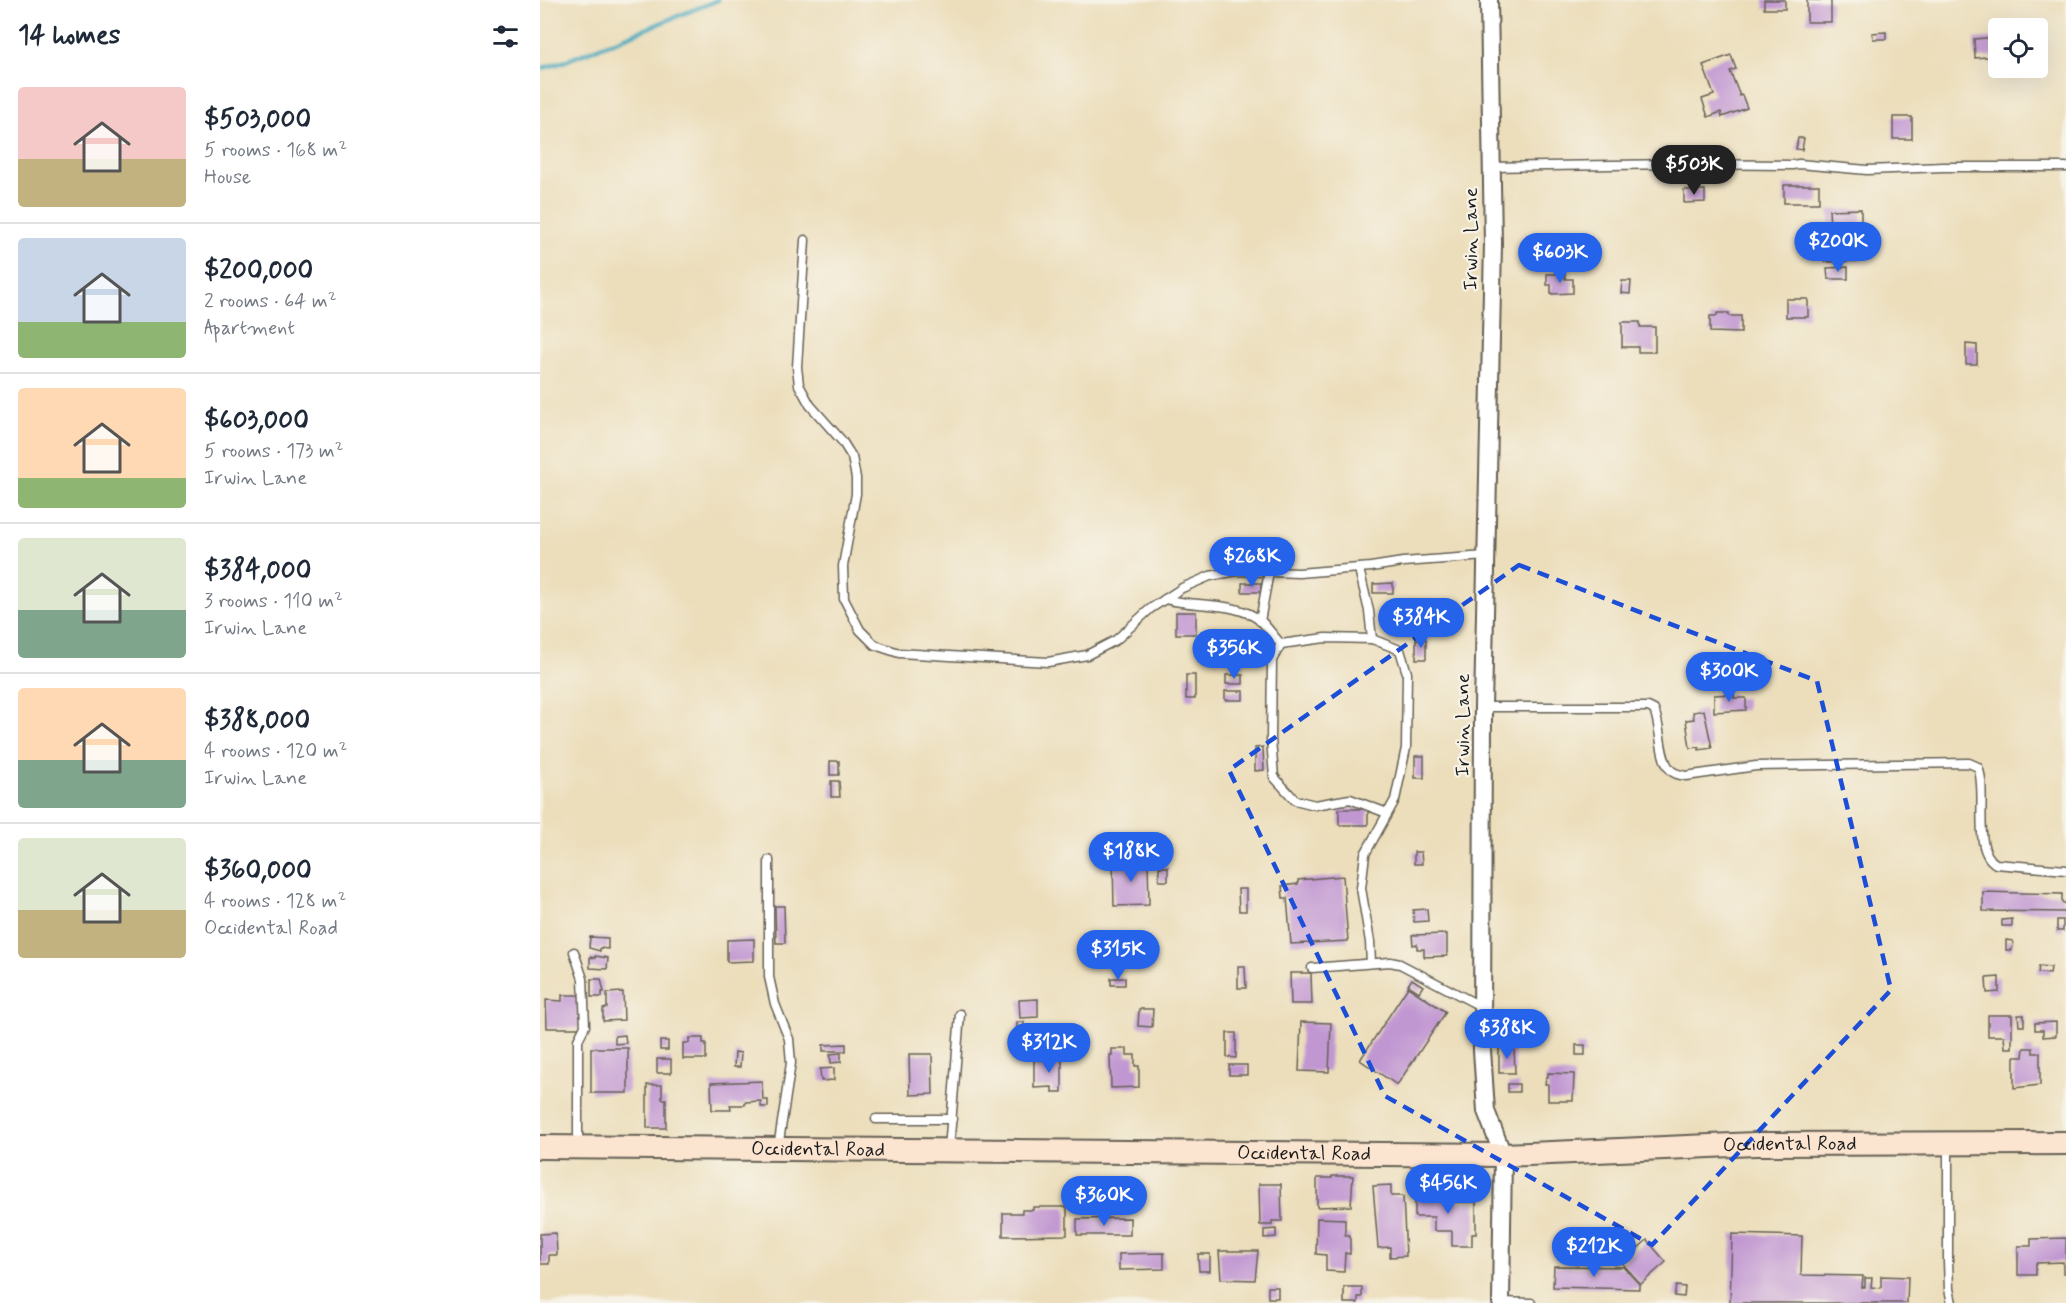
<!DOCTYPE html>
<html lang="en">
<head>
<meta charset="utf-8">
<style>
  body { margin:0; font-family:Mynerve,sans-serif; background:#f6f6f7; color:#1f2937; height:100vh; display:flex; flex-direction:column; font-size:22px; white-space:nowrap }
  * { box-sizing:border-box; margin:0 }
  p { font-size:20px; color:#747a83 }
  .icon { flex:none; width:33px; height:33px; fill:none; stroke:currentColor; stroke-width:2; stroke-linecap:round; stroke-linejoin:round }
  .map { position:relative; flex:1; overflow:hidden }
  .details { display:flex; flex-direction:column; background:#fff; width:540px }
  .details>* { flex:none }
  .tools { position:absolute; left:1448px; top:18px; display:grid; gap:12px }
  .tools a { display:grid; place-items:center; width:60px; height:60px; border-radius:6px; background:#fff; box-shadow:0 6px 24px #0002; font-size:30px }
  .price { position:absolute; translate:-50% -51px; padding:0 14px; border-radius:21px; background:#2563eb; color:#fff; font-size:20px; line-height:39px; filter:drop-shadow(0 2px 3px #0008) }
  .price::after { content:''; position:absolute; left:50%; top:36px; width:18px; height:14px; margin-left:-9px; background:inherit; clip-path:polygon(0 0,100% 0,50% 100%) }
  .price.active { background:#222; color:#fff }
  ul { padding:0; list-style:none }
  li { display:flex; align-items:center; gap:18px; height:150px; padding:0 18px }
  li+li { border-top:2px solid #e0e1e3 }
  li span { display:grid; place-items:center; flex:none; width:168px; height:120px; border-radius:6px; color:#555 }
  li>.icon { margin-inline-start:auto }
  span .icon { width:72px; height:72px; fill:#fffc; stroke-width:1 }
  li b { font-size:26px }
  h2 { display:flex; justify-content:space-between; align-items:center; height:72px; padding:0 18px; font-size:26px }
  main { display:flex; flex:1; min-height:0 }
  .map>svg:first-child { display:block }
</style>
</head>
<body>
<main>
<section class="details">
<h2>14 homes<svg class="icon" aria-label="filters" viewBox="0 0 24 24"><path d="M4 7h16M4 17h16"/><circle cx="9" cy="7" r="2"/><circle cx="15" cy="17" r="2"/></svg></h2>
<ul>
<li><span style="background:linear-gradient(#f6c9c9 60%,#c2b280 0)"><svg class="icon" aria-label="home" viewBox="0 0 24 24"><path d="M3 11l9-7 9 7M6 9v11h12V9"/></svg></span><div><b>$503,000</b><p>5 rooms · 168 m²</p><p>House</p></div></li>
<li><span style="background:linear-gradient(#c9d6e8 70%,#8fb573 0)"><svg class="icon" aria-label="home" viewBox="0 0 24 24"><path d="M3 11l9-7 9 7M6 9v11h12V9"/></svg></span><div><b>$200,000</b><p>2 rooms · 64 m²</p><p>Apartment</p></div></li>
<li><span style="background:linear-gradient(#ffd9b3 75%,#8fb573 0)"><svg class="icon" aria-label="home" viewBox="0 0 24 24"><path d="M3 11l9-7 9 7M6 9v11h12V9"/></svg></span><div><b>$603,000</b><p>5 rooms · 173 m²</p><p>Irwin Lane</p></div></li>
<li><span style="background:linear-gradient(#dfe7d0 60%,#7fa58c 0)"><svg class="icon" aria-label="home" viewBox="0 0 24 24"><path d="M3 11l9-7 9 7M6 9v11h12V9"/></svg></span><div><b>$384,000</b><p>3 rooms · 110 m²</p><p>Irwin Lane</p></div></li>
<li><span style="background:linear-gradient(#ffd9b3 60%,#7fa58c 0)"><svg class="icon" aria-label="home" viewBox="0 0 24 24"><path d="M3 11l9-7 9 7M6 9v11h12V9"/></svg></span><div><b>$388,000</b><p>4 rooms · 120 m²</p><p>Irwin Lane</p></div></li>
<li><span style="background:linear-gradient(#dfe7d0 60%,#c2b280 0)"><svg class="icon" aria-label="home" viewBox="0 0 24 24"><path d="M3 11l9-7 9 7M6 9v11h12V9"/></svg></span><div><b>$360,000</b><p>4 rooms · 128 m²</p><p>Occidental Road</p></div></li>
</ul>
</section>
<div class="map">
<svg width="1526" height="1303" viewBox="0 0 1526 1303">
  <rect width="100%" height="100%" fill="#f7f3e8"/>
  <filter id="ink" filterUnits="userSpaceOnUse"><feTurbulence type="fractalNoise" baseFrequency=".0167" numOctaves="2"/><feDisplacementMap in="SourceGraphic" scale="12" xChannelSelector="R" yChannelSelector="G"/><feConvolveMatrix kernelMatrix="1 2 1 2 8 2 1 2 1" color-interpolation-filters="sRGB"/></filter>
  <filter id="wash" filterUnits="userSpaceOnUse"><feTurbulence type="fractalNoise" baseFrequency=".008" numOctaves="4" result="noise"/><feDisplacementMap in="SourceGraphic" scale="24" xChannelSelector="R" yChannelSelector="G"/><feGaussianBlur stdDeviation="1.35" result="paint"/><feColorMatrix in="noise" values="0 0 0 0 0 0 0 0 0 0 0 0 0 0 0 0 0 1.4 0 .05"/><feComposite in="paint" operator="in"/></filter>
  <g filter="url(#wash)">
    <rect width="100%" height="100%" fill="#ecdebb"/>
    <g fill="none" stroke-linecap="round" stroke-linejoin="round">
      <!-- stream -->
      <polyline stroke="#3ea8be" stroke-width="4.5" points="0,69 23,62 178,0"/>
    </g>
    <g id="blocks">
      <!-- building -->
      <g fill="#c197d2">
        <rect x="1224" y="0" width="21" height="9"/>
        <rect x="1267" y="0" width="24" height="22"/>
        <polygon points="1346,32 1346,39 1333,39 1332,33"/>
        <polygon points="1458,37 1458,56 1435,58 1434,39"/>
        <polygon points="1191,55 1196,69 1190,71 1200,96 1202,95 1207,108 1182,117 1181,112 1168,117 1162,99 1174,95 1163,65"/>
        <rect x="1353" y="117" width="19" height="22"/>
        <polygon points="1258,138 1264,138 1262,150 1256,149"/>
        <rect x="1244" y="185" width="35" height="18"/>
        <polygon points="1144,190 1165,190 1165,202 1144,203"/>
        <polygon points="1321,209 1321,228 1311,229 1312,243 1319,242 1319,261 1285,262 1285,243 1291,242 1289,210"/>
        <polygon points="1308,267 1308,279 1288,279 1287,268"/>
        <polygon points="1007,274 1025,274 1025,279 1033,279 1033,293 1011,294 1011,285 1007,285"/>
        <polygon points="1082,281 1091,281 1090,294 1081,293"/>
        <rect x="1246" y="299" width="22" height="18"/>
        <polygon points="1177,313 1189,313 1189,316 1201,316 1201,333 1170,332 1170,316 1177,316"/>
        <polygon points="1082,322 1100,322 1100,327 1115,327 1115,352 1098,352 1098,347 1082,347"/>
        <polygon points="1426,344 1437,345 1437,364 1426,364"/>
        <rect x="702" y="583" width="19" height="9"/>
        <polygon points="853,583 853,593 833,593 833,584"/>
        <rect x="636" y="612" width="20" height="22"/>
        <polygon points="671,630 714,630 714,648 671,649"/>
        <rect x="876" y="639" width="10" height="20"/>
        <rect x="646" y="675" width="9" height="24"/>
        <rect x="686" y="675" width="17" height="9"/>
        <rect x="685" y="691" width="18" height="9"/>
        <polygon points="1194,694 1194,698 1206,698 1206,710 1174,712 1174,695"/>
        <polygon points="1164,710 1172,748 1159,750 1159,747 1150,748 1146,720 1154,719 1153,712"/>
        <polygon points="723,747 724,770 715,771 715,748"/>
        <rect x="875" y="756" width="9" height="22"/>
        <rect x="290" y="761" width="9" height="14"/>
        <polygon points="291,781 299,781 300,797 291,797"/>
        <rect x="799" y="809" width="29" height="16"/>
        <polygon points="874,852 881,852 882,864 874,864"/>
        <polygon points="608,860 609,905 574,906 573,862"/>
        <rect x="619" y="867" width="9" height="14"/>
        <polygon points="803,876 808,941 751,944 747,898 743,898 742,886 758,884 758,880"/>
        <polygon points="698,889 706,889 706,911 699,911"/>
        <polygon points="1443,892 1522,894 1522,903 1526,903 1526,912 1443,911"/>
        <polygon points="235,906 244,906 245,943 236,943"/>
        <polygon points="887,909 888,921 874,922 873,910"/>
        <polygon points="1472,919 1472,926 1462,926 1462,920"/>
        <rect x="1517" y="920" width="6" height="11"/>
        <polygon points="907,934 907,956 884,957 884,949 877,949 877,944 873,945 872,935"/>
        <polygon points="50,937 68,938 68,949 60,948 60,951 49,948"/>
        <polygon points="214,939 214,961 187,962 187,940"/>
        <polygon points="1466,940 1473,941 1472,950 1466,950"/>
        <polygon points="571,951 591,952 591,960 571,959"/>
        <polygon points="55,956 68,958 67,969 50,968 50,957 55,958"/>
        <polygon points="698,966 705,966 706,988 698,988"/>
        <polygon points="1499,966 1511,967 1510,974 1498,973"/>
        <polygon points="750,973 771,973 772,1004 751,1004"/>
        <polygon points="1459,977 1459,992 1447,993 1446,978"/>
        <rect x="571" y="978" width="14" height="7"/>
        <polygon points="51,979 61,979 64,992 62,992 62,997 51,997"/>
        <polygon points="872,979 883,986 879,992 868,985"/>
        <polygon points="868,987 906,1012 857,1085 820,1060"/>
        <polygon points="83,992 84,1020 63,1021 63,1009 67,1008 67,993"/>
        <polygon points="22,995 41,995 42,1028 7,1028 6,1000 22,1001"/>
        <polygon points="498,999 498,1017 480,1018 479,1000"/>
        <polygon points="599,1009 613,1009 612,1027 598,1026"/>
        <polygon points="1448,1015 1472,1015 1472,1048 1465,1048 1464,1036 1448,1036"/>
        <polygon points="1478,1015 1484,1015 1484,1026 1479,1026"/>
        <rect x="477" y="1022" width="7" height="8"/>
        <polygon points="761,1022 791,1023 789,1072 759,1071"/>
        <polygon points="1516,1022 1516,1036 1503,1037 1503,1030 1495,1030 1495,1023"/>
        <polygon points="687,1033 696,1033 696,1058 687,1057"/>
        <polygon points="85,1035 86,1043 75,1044 75,1036"/>
        <polygon points="149,1038 163,1038 163,1043 166,1043 166,1059 143,1059 143,1043 149,1043"/>
        <polygon points="473,1040 481,1040 481,1051 474,1052"/>
        <rect x="120" y="1041" width="8" height="9"/>
        <polygon points="306,1044 306,1051 283,1051 283,1045"/>
        <rect x="1036" y="1045" width="9" height="10"/>
        <polygon points="974,1047 975,1073 959,1073 959,1048"/>
        <rect x="51" y="1048" width="37" height="45"/>
        <polygon points="1484,1048 1493,1048 1493,1053 1500,1053 1500,1085 1474,1088 1474,1057 1483,1057"/>
        <polygon points="572,1049 587,1049 587,1055 595,1055 595,1066 599,1066 599,1087 571,1088 570,1055 572,1055"/>
        <polygon points="195,1052 201,1053 200,1067 194,1067"/>
        <polygon points="301,1053 301,1062 291,1063 290,1054"/>
        <polygon points="369,1054 392,1054 393,1094 370,1095"/>
        <rect x="117" y="1059" width="14" height="14"/>
        <polygon points="522,1059 522,1092 512,1092 512,1087 494,1088 494,1060"/>
        <rect x="689" y="1065" width="18" height="10"/>
        <polygon points="294,1068 294,1080 281,1081 280,1069"/>
        <polygon points="1008,1073 1034,1074 1033,1101 1008,1101 1008,1084 1005,1084 1006,1077 1008,1077"/>
        <polygon points="222,1081 223,1100 228,1100 228,1107 221,1107 221,1101 205,1102 205,1105 190,1105 191,1110 172,1110 171,1083"/>
        <rect x="968" y="1084" width="11" height="8"/>
        <polygon points="107,1085 122,1085 122,1099 126,1099 126,1128 107,1128"/>
        <polygon points="792,1176 813,1176 811,1206 777,1207 777,1178 792,1178"/>
        <polygon points="719,1184 741,1184 742,1221 732,1221 732,1225 720,1225"/>
        <polygon points="851,1185 851,1196 863,1196 866,1256 850,1257 850,1247 838,1248 833,1186"/>
        <polygon points="875,1190 907,1190 913,1202 936,1202 936,1234 932,1234 932,1246 912,1246 912,1231 894,1231 894,1217 875,1217"/>
        <polygon points="493,1207 527,1207 527,1235 463,1236 463,1213 482,1213 482,1210 493,1210"/>
        <polygon points="590,1218 590,1235 537,1235 537,1219"/>
        <polygon points="777,1218 805,1219 805,1235 810,1235 810,1254 805,1253 804,1272 786,1271 786,1255 776,1254"/>
        <polygon points="736,1229 736,1237 724,1238 724,1230"/>
        <polygon points="16,1233 17,1255 9,1255 9,1264 0,1264 0,1234"/>
        <polygon points="1192,1234 1262,1236 1261,1275 1323,1276 1322,1287 1325,1287 1325,1278 1332,1278 1331,1287 1341,1288 1341,1276 1368,1277 1367,1303 1190,1303"/>
        <polygon points="1526,1238 1526,1273 1523,1273 1523,1262 1496,1263 1496,1275 1478,1275 1478,1246 1491,1246 1491,1239"/>
        <polygon points="1107,1240 1126,1262 1101,1284 1082,1263"/>
        <polygon points="679,1251 718,1251 715,1280 681,1279"/>
        <polygon points="624,1253 624,1269 579,1270 579,1254"/>
        <polygon points="658,1254 670,1254 670,1271 659,1271"/>
        <polygon points="1014,1266 1083,1267 1099,1284 1099,1289 1013,1287"/>
        <polygon points="1136,1286 1145,1287 1144,1297 1134,1296"/>
        <rect x="728" y="1287" width="10" height="11"/>
        <polygon points="804,1287 822,1287 822,1297 818,1297 818,1303 804,1303"/>
      </g>
    </g>
  </g>
  <g filter="url(#ink)">
    <use href="#blocks" fill-opacity="0" stroke="#656054" stroke-width="1.5"/>
    <g fill="none" stroke-linecap="round" stroke-linejoin="round">
      <!-- lane casing -->
      <g stroke="#656054" stroke-width="11">
        <g id="lane">
          <polyline points="952,167 1135,164 1252,165 1259,164 1327,170 1403,167 1526,167"/>
          <polyline points="265,240 257,367 259,385 270,405 302,441 312,457 316,478 316,494 303,566 304,599 320,630 335,645 359,653 508,662 547,655 576,640 610,609 642,588 670,576 697,571 759,573 831,567 863,562 946,556"/>
          <polyline points="819,569 829,611 832,639"/>
          <path d="M625 599C655 608 697 600 722 622 729 629 734 637 741 644"/>
          <polyline points="720,621 729,572"/>
          <path d="M943 707H1108L1114 710C1121 725 1119 755 1129 768 1133 774 1140 775 1146 776L1216 766 1429 763 1438 767C1448 792 1431 850 1456 864L1526 870"/>
          <polyline points="229,860 229,977 235,1004 249,1039 251,1063 238,1148"/>
          <polyline points="34,952 43,979 45,1026 38,1040 38,1146"/>
          <polyline points="831,963 830,942 821,888 825,854 855,800 866,748 867,673 860,650 832,639 785,638 741,644 732,660 731,739 734,777 755,800 775,805 810,799 847,813"/>
          <polyline points="772,968 850,962 860,964 942,1007"/>
          <polyline points="336,1119 412,1119"/>
          <polyline points="1408,1145 1408,1261 1409,1289 1412,1303"/>
          <polyline points="409,1149 420,1014"/>
          <polyline points="961,1302 991,1303"/>
        </g>
      </g>
      <!-- street casing -->
      <g stroke="#656054" stroke-width="20">
        <polyline id="street" points="949,0 953,244 943,707 942,1050 946,1111 963,1155 961,1303"/>
      </g>
      <!-- secondary casing -->
      <g stroke="#656054" stroke-width="26">
        <g id="secondary">
          <path id="s1" d="M0 1147 963 1155 1215 1144 1526 1143"/>
        </g>
      </g>
      <!-- lane -->
      <use href="#lane" stroke="#fff" stroke-width="8"/>
      <!-- street -->
      <use href="#street" stroke="#fff" stroke-width="16"/>
      <!-- secondary -->
      <use href="#secondary" stroke="#fce5d0" stroke-width="22"/>
    </g>
  </g>
  <!-- marked area -->
  <path fill="none" stroke="#1d4ed8" stroke-width="4.5" stroke-dasharray="12 8" stroke-linejoin="round" d="M979 565 1277 681 1351 990 1112 1245 845 1096 689 770Z"/>
  <g text-anchor="middle" dominant-baseline="central" stroke-width="4.5" stroke-linejoin="round" paint-order="stroke">
    <!-- street labels -->
    <g font-size="20" fill="#1c1c1c" stroke="#f7f3e8">
      <text transform="translate(931 239) rotate(-90)">Irwin Lane</text>
      <text transform="translate(923 725) rotate(-90)">Irwin Lane</text>
      <text stroke="none"><textPath href="#s1" startOffset="1250">Occidental Road</textPath></text>
      <text stroke="none"><textPath href="#s1" startOffset="278">Occidental Road</textPath></text>
      <text stroke="none"><textPath href="#s1" startOffset="764">Occidental Road</textPath></text>
    </g>
  </g>
</svg>
<div class="tools">
<a><svg class="icon" aria-label="locate" viewBox="0 0 24 24"><circle cx="12" cy="12" r="6"/><path d="M12 2v4M12 18v4M2 12h4M18 12h4"/></svg></a>
</div>
<b class="price active" style="left:1154px;top:196px">$503K</b>
<b class="price" style="left:1298px;top:273px">$200K</b>
<b class="price" style="left:1020px;top:284px">$603K</b>
<b class="price" style="left:712px;top:588px">$268K</b>
<b class="price" style="left:881px;top:649px">$384K</b>
<b class="price" style="left:694px;top:680px">$356K</b>
<b class="price" style="left:1189px;top:703px">$300K</b>
<b class="price" style="left:591px;top:883px">$188K</b>
<b class="price" style="left:578px;top:981px">$315K</b>
<b class="price" style="left:967px;top:1060px">$388K</b>
<b class="price" style="left:509px;top:1074px">$312K</b>
<b class="price" style="left:908px;top:1215px">$456K</b>
<b class="price" style="left:564px;top:1227px">$360K</b>
<b class="price" style="left:1054px;top:1278px">$212K</b>
</div>
</main>
</body>
</html>
